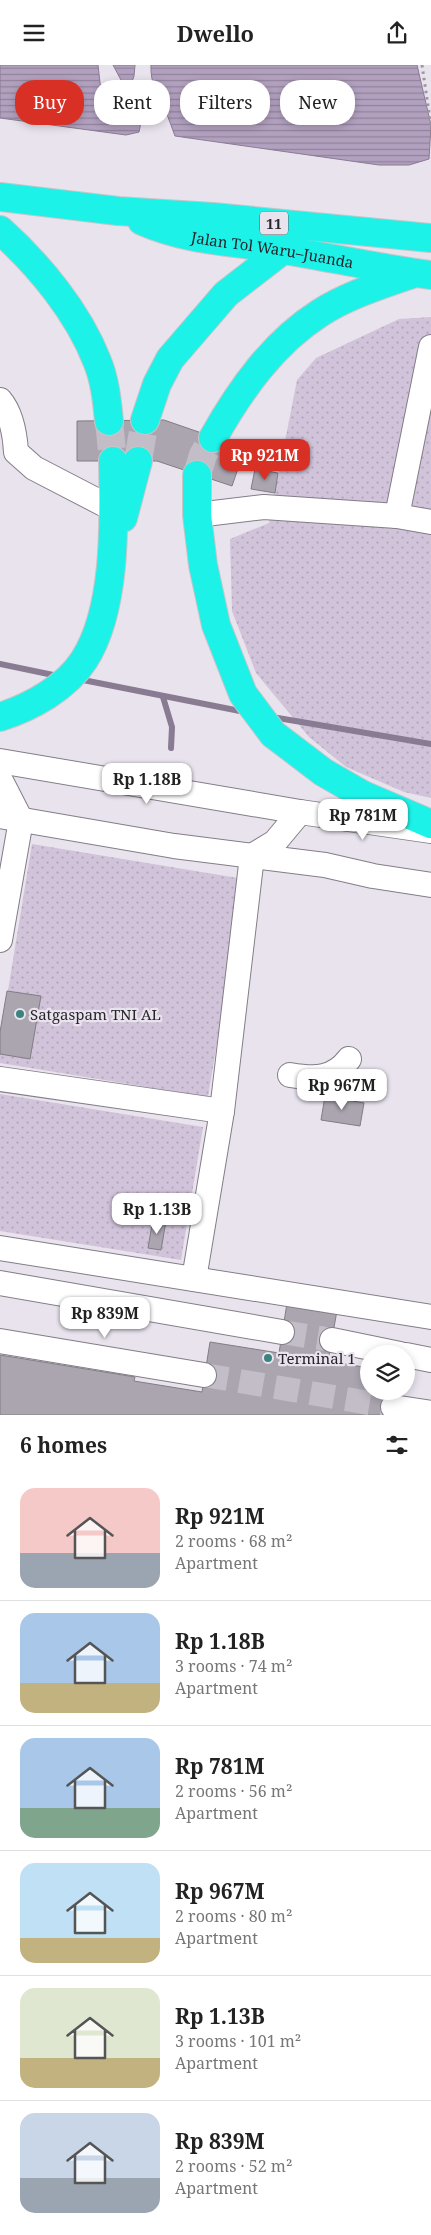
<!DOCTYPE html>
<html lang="en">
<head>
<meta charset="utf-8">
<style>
  body { margin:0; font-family:"Noto Serif",serif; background:#f2f2f2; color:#222; height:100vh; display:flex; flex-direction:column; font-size:19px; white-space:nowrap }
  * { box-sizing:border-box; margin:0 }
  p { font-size:16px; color:#767676 }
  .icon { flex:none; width:28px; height:28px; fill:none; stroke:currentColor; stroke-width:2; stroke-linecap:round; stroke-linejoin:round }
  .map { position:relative; height:1350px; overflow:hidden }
  .panel { display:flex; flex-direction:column; background:#fff; flex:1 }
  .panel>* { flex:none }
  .banner { position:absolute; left:15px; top:15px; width:401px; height:45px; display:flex; gap:10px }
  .buttons { position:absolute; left:360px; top:1280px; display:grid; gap:10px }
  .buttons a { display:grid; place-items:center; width:55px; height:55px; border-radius:50%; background:#fff; box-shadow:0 2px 8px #0003; font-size:25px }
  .price { position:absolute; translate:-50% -42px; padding:0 11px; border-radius:10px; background:#fff; color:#222; font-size:16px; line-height:32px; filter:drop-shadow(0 1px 2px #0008) }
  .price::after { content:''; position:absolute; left:50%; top:30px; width:15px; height:11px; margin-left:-8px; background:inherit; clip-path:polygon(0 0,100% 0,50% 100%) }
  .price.active { background:#d93025; color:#fff }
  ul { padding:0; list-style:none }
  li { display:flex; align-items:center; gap:15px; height:125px; padding:0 20px }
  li+li { border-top:1px solid #e0e0e0 }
  li span { display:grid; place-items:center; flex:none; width:140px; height:100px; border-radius:15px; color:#555 }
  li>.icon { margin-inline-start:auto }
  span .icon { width:60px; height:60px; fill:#fffc; stroke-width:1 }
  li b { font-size:21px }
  h2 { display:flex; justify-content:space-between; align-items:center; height:60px; padding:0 20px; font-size:21px }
  .pill { padding:0 18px; border-radius:20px; background:#fff; box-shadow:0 2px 8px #0003; font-size:18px; line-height:45px }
  .pill.active { background:#d93025; color:#fff }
  header { display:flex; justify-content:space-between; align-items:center; height:65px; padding:0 20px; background:#fff; font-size:22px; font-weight:700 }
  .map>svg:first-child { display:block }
</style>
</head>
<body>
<header><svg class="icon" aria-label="menu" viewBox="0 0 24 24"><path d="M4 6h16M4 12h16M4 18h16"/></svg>Dwello<svg class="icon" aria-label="share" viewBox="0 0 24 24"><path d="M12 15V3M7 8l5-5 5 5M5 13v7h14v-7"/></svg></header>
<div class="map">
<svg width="431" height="1350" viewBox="0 0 431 1350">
  <defs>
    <pattern id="green-dots" width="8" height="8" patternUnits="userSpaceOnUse" patternTransform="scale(1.25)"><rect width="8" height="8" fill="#d0c3da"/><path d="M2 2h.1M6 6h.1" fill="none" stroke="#b3a7bb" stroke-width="1.8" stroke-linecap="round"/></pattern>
    <pattern id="water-rules" width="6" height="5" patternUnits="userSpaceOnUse" patternTransform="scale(1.25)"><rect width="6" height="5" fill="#b2a0bf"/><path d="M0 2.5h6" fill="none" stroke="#91829b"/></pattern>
  </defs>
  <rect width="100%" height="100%" fill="#e9e3ee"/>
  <!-- green -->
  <g fill="url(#green-dots)">
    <polygon points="431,252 431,733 404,727 346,702 309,672 256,608 232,546 230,474 269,458 297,315 316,293 399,254"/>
    <polygon points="32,779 244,814 208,1032 0,998 0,974"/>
    <polygon points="0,1029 203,1062 181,1195 0,1166"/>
  </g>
  <!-- water -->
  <g fill="url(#water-rules)" stroke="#897b92">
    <polygon points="0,0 98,0 102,35 108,44 132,49 141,57 139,67 126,70 0,53"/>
    <polygon points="113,0 135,0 134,11 128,28"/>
    <path d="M151 0H417L431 60 429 94 409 100H379L175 71C172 63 169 54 165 45 158 29 150 19 151 0Z"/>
  </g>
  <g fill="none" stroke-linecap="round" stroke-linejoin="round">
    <!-- stream -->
    <g stroke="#897b92" stroke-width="6">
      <polyline points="0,599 58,611"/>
      <polyline points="78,614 245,647"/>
      <polyline points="163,632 172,662 171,683"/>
      <polyline points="272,652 431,679"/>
    </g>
  </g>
  <!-- building -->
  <g fill="#aba5b0" stroke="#827c86">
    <polygon points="164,355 245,383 232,421 157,396 77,396 77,356"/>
    <polygon points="255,404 278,408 275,428 251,424"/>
    <polygon points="7,926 41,931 30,994 0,989 0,967"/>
    <polygon points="325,1031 364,1038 360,1061 321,1055"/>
    <polygon points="153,1154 166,1156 161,1185 148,1183"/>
    <polygon points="288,1232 338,1240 328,1296 369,1303 369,1326 395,1326 391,1350 0,1350 0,1290 135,1312 134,1316 202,1327 210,1277 279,1288"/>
  </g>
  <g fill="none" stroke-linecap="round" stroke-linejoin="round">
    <!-- minor-tunnel -->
    <g stroke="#c2bdc7" stroke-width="24" stroke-dasharray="24 12" stroke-linecap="butt">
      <polyline points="282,1267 332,1275"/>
      <polyline points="204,1310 393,1342"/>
    </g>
    <!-- highway-tunnel -->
    <g stroke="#c2bdc7" stroke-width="28" stroke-dasharray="28 14" stroke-linecap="butt">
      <polyline points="109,356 113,396"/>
      <polyline points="138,396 145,355"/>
      <polyline points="197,410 203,390 213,373"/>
    </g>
    <!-- minor casing -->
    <g stroke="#837d87" stroke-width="26">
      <g id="minor">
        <path d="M0 335C11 348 15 370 16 387L34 403 113 444"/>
        <polyline points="197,450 264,442 397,451 431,457"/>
        <polyline points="397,451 431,282"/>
        <polyline points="0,696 300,747 431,766"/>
        <polyline points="0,714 21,755 0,875"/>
        <polyline points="0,751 174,781 325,800 373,811 431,820"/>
        <path d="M290 1010C314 1014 333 1015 349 994"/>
        <polyline points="0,1014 222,1046"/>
        <polyline points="0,1183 431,1252"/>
        <polyline points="194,1214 222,1046 252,791 275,777 300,747"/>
        <polyline points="0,1218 282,1267"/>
        <polyline points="332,1275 400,1289"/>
        <polyline points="0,1276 204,1310"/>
        <polyline points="406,1290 431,1295"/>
        <polyline points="393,1342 431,1348"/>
      </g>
    </g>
    <!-- highway casing -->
    <g stroke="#c7c6c8" stroke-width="30">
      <g id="highway">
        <polyline points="0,132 118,146 213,152 431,173"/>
        <path id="s1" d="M142 156C190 177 234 176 284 185 333 193 382 204 431 210"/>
        <path d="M0 165C39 200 78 247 97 296 105 315 107 336 109 356"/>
        <polyline points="145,355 157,319 170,294 226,229 283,185 291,181"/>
        <path d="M213 373C240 325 273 278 320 248 348 230 381 220 412 209"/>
        <polyline points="197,410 197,450 203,500 216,560 243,629 273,669 323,707 363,730 431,759"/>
        <polyline points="123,453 138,396"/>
        <path d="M0 652C31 642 66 623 84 595 117 544 114 455 113 396"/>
      </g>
    </g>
    <!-- path -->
    <polyline stroke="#9a959e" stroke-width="3" stroke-dasharray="2.5 4" stroke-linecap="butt" points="422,0 431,61"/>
    <!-- minor -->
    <use href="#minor" stroke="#fff" stroke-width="24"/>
    <!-- highway -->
    <use href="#highway" stroke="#1df2e9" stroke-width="28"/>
  </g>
  <!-- markers -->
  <g fill="#3b837e" stroke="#e9e3ee" stroke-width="2">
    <circle cx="20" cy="949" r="5"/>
    <circle cx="268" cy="1293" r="5"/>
  </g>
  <g text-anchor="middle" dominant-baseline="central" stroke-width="4.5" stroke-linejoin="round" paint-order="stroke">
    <!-- shield labels -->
    <rect fill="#e9e3ee" stroke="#625e65" stroke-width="1" x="260" y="146.5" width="28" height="23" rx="4"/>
    <g font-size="14" font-weight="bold" fill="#28252a">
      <text x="274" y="158">11</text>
    </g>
    <!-- street labels -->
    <g font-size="15" fill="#28252a" stroke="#e9e3ee">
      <text stroke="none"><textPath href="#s1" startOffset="134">Jalan Tol Waru–Juanda</textPath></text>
    </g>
    <!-- poi labels -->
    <g font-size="15" fill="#28252a" stroke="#e9e3ee" text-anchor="start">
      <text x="30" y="949">Satgaspam TNI AL</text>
      <text x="278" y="1293">Terminal 1</text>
    </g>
  </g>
</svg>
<div class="buttons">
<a><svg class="icon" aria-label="layers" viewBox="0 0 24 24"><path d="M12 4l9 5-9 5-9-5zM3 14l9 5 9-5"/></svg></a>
</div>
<b class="price active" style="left:265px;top:416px">Rp 921M</b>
<b class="price" style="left:147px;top:740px">Rp 1.18B</b>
<b class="price" style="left:363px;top:776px">Rp 781M</b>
<b class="price" style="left:342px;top:1046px">Rp 967M</b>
<b class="price" style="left:157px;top:1170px">Rp 1.13B</b>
<b class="price" style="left:105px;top:1274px">Rp 839M</b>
<div class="banner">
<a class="pill active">Buy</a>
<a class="pill">Rent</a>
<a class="pill">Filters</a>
<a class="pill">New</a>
</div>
</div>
<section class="panel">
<h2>6 homes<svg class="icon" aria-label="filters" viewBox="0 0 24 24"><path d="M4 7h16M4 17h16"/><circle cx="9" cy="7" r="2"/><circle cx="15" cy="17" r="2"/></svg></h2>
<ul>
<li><span style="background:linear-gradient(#f6c9c9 65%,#9aa5b1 0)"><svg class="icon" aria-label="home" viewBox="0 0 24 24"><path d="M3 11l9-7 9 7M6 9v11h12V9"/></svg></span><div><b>Rp 921M</b><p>2 rooms · 68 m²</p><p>Apartment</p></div></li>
<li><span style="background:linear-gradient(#a9c7e8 70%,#c2b280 0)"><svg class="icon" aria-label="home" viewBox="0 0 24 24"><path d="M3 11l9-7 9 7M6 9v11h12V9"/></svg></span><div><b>Rp 1.18B</b><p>3 rooms · 74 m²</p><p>Apartment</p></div></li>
<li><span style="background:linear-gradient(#a9c7e8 70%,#7fa58c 0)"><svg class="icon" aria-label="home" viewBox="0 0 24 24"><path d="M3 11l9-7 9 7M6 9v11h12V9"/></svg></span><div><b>Rp 781M</b><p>2 rooms · 56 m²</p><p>Apartment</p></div></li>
<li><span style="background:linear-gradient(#bfe0f5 75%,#c2b280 0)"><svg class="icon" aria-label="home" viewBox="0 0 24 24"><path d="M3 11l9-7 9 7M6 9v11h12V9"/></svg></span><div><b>Rp 967M</b><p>2 rooms · 80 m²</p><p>Apartment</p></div></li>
<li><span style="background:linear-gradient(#dfe7d0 70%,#c2b280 0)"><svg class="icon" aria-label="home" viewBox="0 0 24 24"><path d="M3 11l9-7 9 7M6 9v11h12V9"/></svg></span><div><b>Rp 1.13B</b><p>3 rooms · 101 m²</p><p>Apartment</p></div></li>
<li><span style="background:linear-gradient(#c9d6e8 65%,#9aa5b1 0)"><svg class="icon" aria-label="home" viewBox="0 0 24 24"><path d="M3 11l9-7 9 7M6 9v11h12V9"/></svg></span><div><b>Rp 839M</b><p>2 rooms · 52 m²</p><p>Apartment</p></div></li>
</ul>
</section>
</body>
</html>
